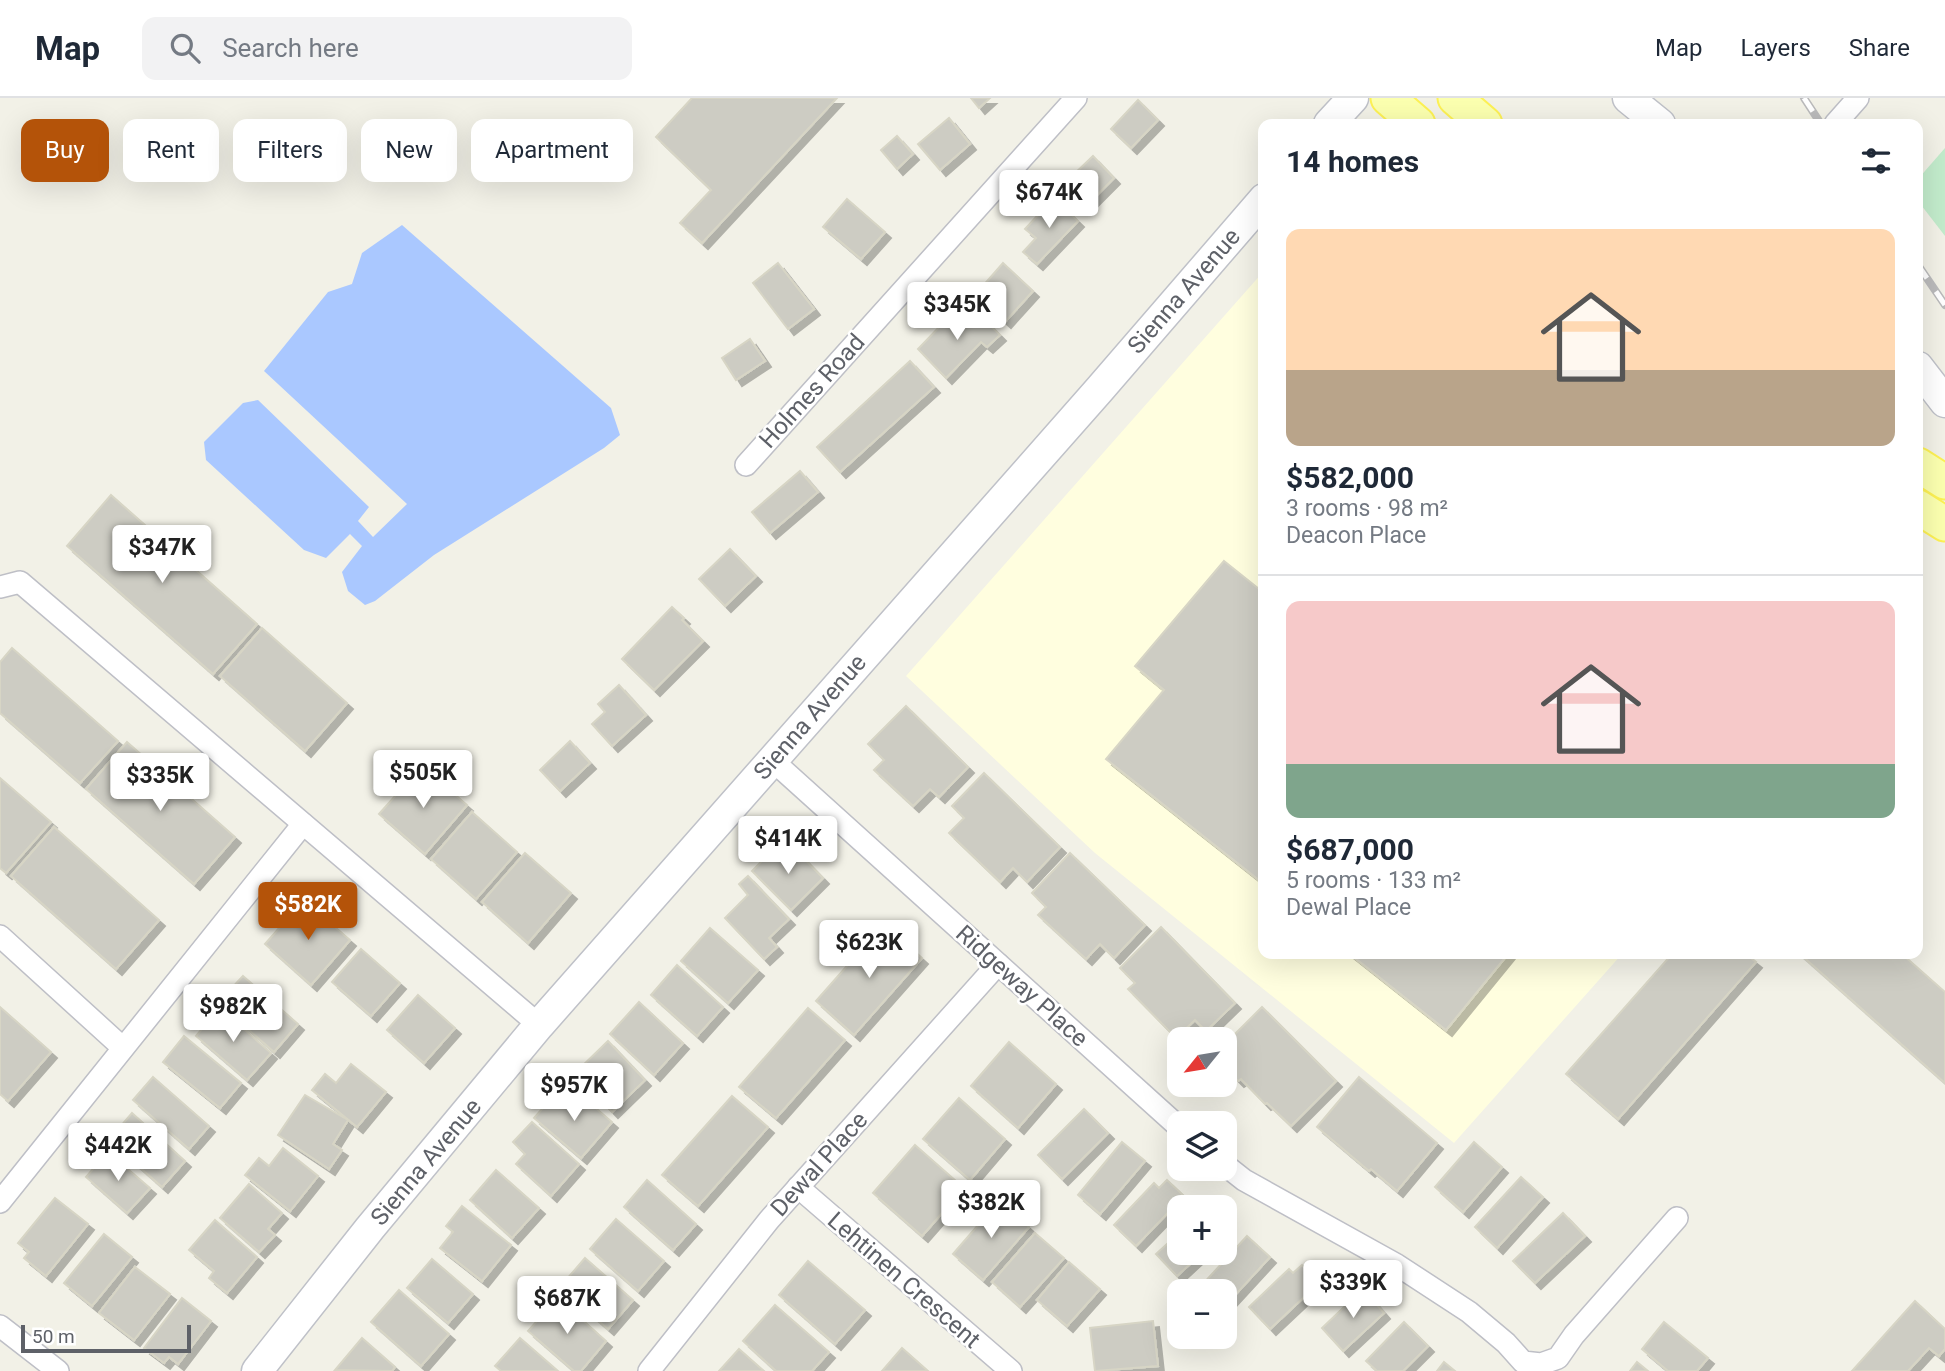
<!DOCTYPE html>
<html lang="en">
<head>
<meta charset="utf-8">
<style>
  body { margin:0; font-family:Roboto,sans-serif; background:#f2f2f3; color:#1f2937; height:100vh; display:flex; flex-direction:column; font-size:26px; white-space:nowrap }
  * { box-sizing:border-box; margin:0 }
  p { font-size:23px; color:#747a83 }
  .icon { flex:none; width:38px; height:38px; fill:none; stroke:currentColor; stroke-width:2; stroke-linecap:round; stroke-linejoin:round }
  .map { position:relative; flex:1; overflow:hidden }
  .side { position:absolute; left:1258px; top:21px; width:665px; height:840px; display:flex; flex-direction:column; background:#fff; border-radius:14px; box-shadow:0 7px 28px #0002 }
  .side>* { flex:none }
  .hud { position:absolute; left:21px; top:21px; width:665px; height:63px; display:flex; gap:14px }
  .needle { width:46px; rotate:240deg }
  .fabs { position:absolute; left:1167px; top:929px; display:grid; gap:14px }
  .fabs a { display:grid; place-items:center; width:70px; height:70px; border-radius:14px; background:#fff; box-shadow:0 7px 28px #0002; font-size:35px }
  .scale { position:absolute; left:21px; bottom:18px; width:170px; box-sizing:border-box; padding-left:7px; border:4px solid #5e6168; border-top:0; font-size:19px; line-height:24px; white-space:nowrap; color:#5e6168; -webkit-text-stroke:5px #fff; paint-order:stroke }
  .price { position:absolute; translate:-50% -60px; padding:0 16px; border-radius:7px; background:#fff; color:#222; font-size:23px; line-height:46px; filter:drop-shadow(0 2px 4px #0008) }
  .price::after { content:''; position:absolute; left:50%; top:42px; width:21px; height:16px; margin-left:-10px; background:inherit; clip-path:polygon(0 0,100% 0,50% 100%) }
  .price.active { background:#b45309; color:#fff }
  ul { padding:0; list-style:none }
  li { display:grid; align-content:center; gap:14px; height:371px; padding:0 28px }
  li+li { border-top:2px solid #e0e1e3 }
  li span { display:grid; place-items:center; height:217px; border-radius:14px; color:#555 }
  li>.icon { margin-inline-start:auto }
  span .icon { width:126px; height:126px; fill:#fffc; stroke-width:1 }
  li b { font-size:30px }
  h2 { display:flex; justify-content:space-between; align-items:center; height:84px; padding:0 28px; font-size:30px }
  .chip { padding:0 24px; border-radius:14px; background:#fff; box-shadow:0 7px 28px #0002; font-size:24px; line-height:63px }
  .chip.active { background:#b45309; color:#fff }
  header { display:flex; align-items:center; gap:42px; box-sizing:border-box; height:98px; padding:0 35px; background:#fff; border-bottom:2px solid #e0e1e3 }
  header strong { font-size:33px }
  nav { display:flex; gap:38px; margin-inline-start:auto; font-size:24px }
  .search { width:490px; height:63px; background:#f2f2f3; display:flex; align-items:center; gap:18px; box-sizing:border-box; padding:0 24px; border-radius:14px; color:#747a83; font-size:26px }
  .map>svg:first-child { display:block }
</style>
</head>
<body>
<header>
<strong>Map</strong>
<div class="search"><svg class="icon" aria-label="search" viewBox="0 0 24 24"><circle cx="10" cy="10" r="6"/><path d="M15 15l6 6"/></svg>Search here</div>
<nav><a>Map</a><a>Layers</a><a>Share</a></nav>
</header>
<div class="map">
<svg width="1945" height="1273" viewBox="0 0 1945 1273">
  <defs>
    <filter id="shadow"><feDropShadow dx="6" dy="6" stdDeviation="0" flood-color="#0004"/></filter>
  </defs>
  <rect width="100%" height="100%" fill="#f2f1e7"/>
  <!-- commercial -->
  <polygon fill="#fffedf" points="1263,174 1264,856 1622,856 1454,1045 1095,755 906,578"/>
  <!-- green -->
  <polygon fill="#c2ebcb" points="1945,50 1945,138 1918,103 1918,81"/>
  <!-- water -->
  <polygon fill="#aac8ff" points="402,127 611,310 620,337 604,350 434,457 375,503 365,507 348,493 342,474 362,448 350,436 326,460 304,452 206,362 204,344 243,305 258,302 369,409 358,423 373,439 407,406 264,273 328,194 352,186 362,155"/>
  <!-- building -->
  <g fill="#cdccc3" stroke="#d7d5c5" stroke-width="2" filter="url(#shadow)">
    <polygon points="692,0 837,0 702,145 680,125 711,92 656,39"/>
    <polygon points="971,0 990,0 979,10"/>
    <polygon points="1138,2 1158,22 1131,50 1111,31"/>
    <polygon points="949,20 970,46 940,72 918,46"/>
    <polygon points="897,38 913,56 897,71 881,52"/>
    <polygon points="1093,58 1114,80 1090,104 1068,82"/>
    <polygon points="1054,100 1078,123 1037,166 1023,154 1036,140 1025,131"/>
    <polygon points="847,101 885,134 861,161 823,129"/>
    <polygon points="778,165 814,211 788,231 753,185"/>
    <polygon points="1003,165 1033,193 1005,224 975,197"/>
    <polygon points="973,210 1000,237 987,249 981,244 946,280 918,251 947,221 955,228"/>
    <polygon points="750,241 765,263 736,282 722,260"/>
    <polygon points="910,263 934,289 840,374 817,349"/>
    <polygon points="800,373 818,394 770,435 752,414"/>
    <polygon points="111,397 257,526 213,576 67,448"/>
    <polygon points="730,451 756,478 725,508 699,481"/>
    <polygon points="1224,463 1264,495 1264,786 1106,661 1164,592 1135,568"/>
    <polygon points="672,509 684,520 682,522 703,543 654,592 622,561"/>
    <polygon points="262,530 347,605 305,653 220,578"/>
    <polygon points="12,550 118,643 80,685 0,615 0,564"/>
    <polygon points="619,587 646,617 612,648 592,626 605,614 598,606"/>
    <polygon points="906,608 968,669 939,699 930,691 913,708 874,672 884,662 868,646"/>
    <polygon points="570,643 590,665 560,693 540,672"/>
    <polygon points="127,644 235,739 194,786 86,691"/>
    <polygon points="422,668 467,707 425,756 379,716"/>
    <polygon points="984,675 1060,749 1027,784 1013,770 1000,784 949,735 964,720 952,708"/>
    <polygon points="0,680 51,724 6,775 0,770"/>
    <polygon points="472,714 517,754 476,801 431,761"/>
    <polygon points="54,729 159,822 116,871 11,778"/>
    <polygon points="790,746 823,780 791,812 752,773 772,753 778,759"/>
    <polygon points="525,755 571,795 528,845 482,804"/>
    <polygon points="1070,755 1145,827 1114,860 1100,846 1086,861 1038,817 1046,809 1032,795"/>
    <polygon points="748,778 789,821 769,840 777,849 764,861 725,820 748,797 739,786"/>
    <polygon points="304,802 350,842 311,887 265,846"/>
    <polygon points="884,826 922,860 854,937 816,903"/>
    <polygon points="1161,829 1235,905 1206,933 1195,922 1176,940 1128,891 1135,885 1120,870"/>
    <polygon points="710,830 758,872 728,905 681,863"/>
    <polygon points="361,851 400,885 371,918 332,884"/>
    <polygon points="1350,856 1508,856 1446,932"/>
    <polygon points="1672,856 1746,856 1756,864 1618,1021 1566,976"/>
    <polygon points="1800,856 1902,856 1945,894 1945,985"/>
    <polygon points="677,867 723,909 697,938 651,897"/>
    <polygon points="243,878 298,926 274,954 218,905"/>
    <polygon points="418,897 455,930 424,965 387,932"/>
    <polygon points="639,904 683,945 654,977 610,936"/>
    <polygon points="0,909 51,954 8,1003 0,996"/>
    <polygon points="1262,909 1336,983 1291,1028 1267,1005 1265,1006 1241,981 1238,983 1225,970 1225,946"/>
    <polygon points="220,910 271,955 247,982 196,938"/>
    <polygon points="808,910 845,942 776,1020 739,989"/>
    <polygon points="184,938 241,985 220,1010 163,964"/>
    <polygon points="608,943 645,982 612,1014 575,975"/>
    <polygon points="1009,944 1056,986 1018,1030 971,988"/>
    <polygon points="351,966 386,994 357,1029 312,992 325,976 336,985"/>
    <polygon points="153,979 209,1028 189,1051 133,1002"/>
    <polygon points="1359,979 1437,1045 1397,1093 1371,1071 1369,1073 1317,1029"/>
    <polygon points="576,993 612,1024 581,1060 534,1020 552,1000 562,1009"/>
    <polygon points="305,997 348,1022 333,1046 342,1052 329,1071 278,1037"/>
    <polygon points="732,998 768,1029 698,1108 662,1077"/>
    <polygon points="959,1000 1005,1041 970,1082 923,1041"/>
    <polygon points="1084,1011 1108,1035 1062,1081 1038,1057"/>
    <polygon points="132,1015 185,1063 162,1089 109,1042"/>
    <polygon points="532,1024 579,1066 551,1098 516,1066 525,1056 513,1044"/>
    <polygon points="1122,1044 1145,1063 1100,1116 1078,1097"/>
    <polygon points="1474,1044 1502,1069 1463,1114 1435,1089"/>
    <polygon points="915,1047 964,1090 922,1138 873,1095"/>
    <polygon points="283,1050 318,1078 290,1113 245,1077 259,1060 269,1068"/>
    <polygon points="108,1054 150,1090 127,1115 86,1079"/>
    <polygon points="496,1072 539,1110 512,1140 470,1102"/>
    <polygon points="1521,1079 1543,1099 1497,1150 1475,1129"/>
    <polygon points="647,1082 696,1126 673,1152 624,1109"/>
    <polygon points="1167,1082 1184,1098 1136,1148 1114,1127 1154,1085 1159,1090"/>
    <polygon points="249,1086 282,1115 268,1131 275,1137 259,1154 220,1120"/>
    <polygon points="55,1100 88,1126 46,1178 24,1160 29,1154 18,1145"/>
    <polygon points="999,1103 1029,1129 983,1182 953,1156"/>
    <polygon points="462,1108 511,1147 482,1183 440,1150 453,1134 446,1128"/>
    <polygon points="1563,1115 1585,1138 1535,1185 1513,1163"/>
    <polygon points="616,1121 664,1163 638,1193 590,1151"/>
    <polygon points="215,1122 257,1159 227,1195 209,1180 214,1173 189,1152"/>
    <polygon points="1180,1134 1180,1155 1202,1155 1177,1178 1156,1156"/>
    <polygon points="1035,1135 1064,1160 1020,1209 992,1184"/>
    <polygon points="104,1136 132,1159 92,1208 64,1185"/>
    <polygon points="1247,1138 1270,1159 1225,1208 1225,1194 1207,1194 1201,1188"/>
    <polygon points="585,1160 633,1202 608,1231 560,1189"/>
    <polygon points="432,1161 473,1196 448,1225 407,1190"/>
    <polygon points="808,1163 865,1212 835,1246 779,1197"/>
    <polygon points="1069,1164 1100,1191 1067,1228 1037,1202"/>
    <polygon points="1302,1167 1319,1185 1270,1231 1249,1209 1289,1171 1293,1175"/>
    <polygon points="135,1169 170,1196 134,1242 99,1215"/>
    <polygon points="1363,1191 1384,1215 1343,1253 1322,1230"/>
    <polygon points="399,1192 449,1236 421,1268 371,1224"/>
    <polygon points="182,1200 211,1223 178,1266 169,1259 164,1265 144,1250"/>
    <polygon points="558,1200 606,1243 581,1273 574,1273 528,1233"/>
    <polygon points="1915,1203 1945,1231 1945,1251 1939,1258 1929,1250 1908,1273 1852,1273"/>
    <polygon points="775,1207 829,1254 812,1273 776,1273 743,1243"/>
    <polygon points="1153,1223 1158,1268 1095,1273 1090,1230"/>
    <polygon points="1404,1224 1428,1248 1403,1273 1377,1273 1366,1263"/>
    <polygon points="1664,1224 1708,1260 1697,1273 1668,1273 1642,1251"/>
    <polygon points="362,1240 395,1269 392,1273 335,1272"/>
    <polygon points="520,1240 558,1273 501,1273 495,1268"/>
    <polygon points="902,1250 928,1273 882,1273"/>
    <polygon points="739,1251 764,1273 719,1273"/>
    <polygon points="1444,1264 1455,1273 1437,1273"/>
    <polygon points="1637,1264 1648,1273 1630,1273"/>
  </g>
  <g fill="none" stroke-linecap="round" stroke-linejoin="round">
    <!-- street casing -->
    <g stroke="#bebfc6" stroke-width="24">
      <g id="street">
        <polyline points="1835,26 1858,0"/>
        <polyline points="746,367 1076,0"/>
        <polyline points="0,489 20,484 539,927"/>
        <polyline points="772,662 1180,1030"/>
        <polyline points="0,838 123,950"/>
        <polyline points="1225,1067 1244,1082 1397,1167 1469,1214 1506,1245 1523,1264 1541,1266 1558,1260 1574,1237 1677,1120"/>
        <polyline points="798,1089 1011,1273"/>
        <polyline points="0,1104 303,726"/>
        <polyline points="0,1228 58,1273"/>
        <polyline points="649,1273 769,1122 998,866"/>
      </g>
    </g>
    <!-- secondary casing -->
    <g stroke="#bfc1c8" stroke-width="33">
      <g id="secondary">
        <polyline points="1628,0 1660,26"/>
        <polyline points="1329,26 1353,0"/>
        <polyline points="1918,269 1945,304"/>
        <polyline points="257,1273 370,1130 539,927 1099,292 1264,101"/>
      </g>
    </g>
    <!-- primary casing -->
    <g stroke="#fdf154" stroke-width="37">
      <g id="primary">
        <polyline points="1388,0 1418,26"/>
        <polyline points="1455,0 1485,26"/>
        <polyline points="1918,367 1945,384"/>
        <polyline points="1918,409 1945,426"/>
      </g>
    </g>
    <!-- street -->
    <use href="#street" stroke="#fff" stroke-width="21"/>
    <!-- secondary -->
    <use href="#secondary" stroke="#fff" stroke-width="30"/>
    <!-- primary -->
    <use href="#primary" stroke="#fbffaf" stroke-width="33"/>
    <!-- rail casing -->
    <g stroke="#bababb" stroke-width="8">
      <g id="rail">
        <polyline points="1804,0 1821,26"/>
        <polyline points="1918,167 1945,207"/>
      </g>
    </g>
    <!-- rail -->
    <use href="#rail" stroke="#fff" stroke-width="5" stroke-dasharray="16" stroke-linecap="butt"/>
  </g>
  <g text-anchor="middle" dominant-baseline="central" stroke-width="5" stroke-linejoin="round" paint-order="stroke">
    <!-- street labels -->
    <g font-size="24" fill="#5e6168" stroke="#fff">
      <text transform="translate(1184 193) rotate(-49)">Sienna Avenue</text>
      <text transform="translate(812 293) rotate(-48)">Holmes Road</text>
      <text transform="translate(810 619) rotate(-49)">Sienna Avenue</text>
      <text transform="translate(1022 888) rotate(42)">Ridgeway Place</text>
      <text transform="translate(426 1064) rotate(-50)">Sienna Avenue</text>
      <text transform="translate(819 1066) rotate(-48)">Dewal Place</text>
      <text transform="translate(904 1182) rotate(41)">Lehtinen Crescent</text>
    </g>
  </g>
</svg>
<div class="fabs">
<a><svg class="needle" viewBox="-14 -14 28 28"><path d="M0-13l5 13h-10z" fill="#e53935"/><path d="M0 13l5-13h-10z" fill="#747a83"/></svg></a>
<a><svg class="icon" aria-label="layers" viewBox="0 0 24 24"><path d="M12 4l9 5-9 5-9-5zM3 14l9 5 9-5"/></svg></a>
<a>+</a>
<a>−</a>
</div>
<div class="scale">50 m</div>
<b class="price" style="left:1049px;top:132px">$674K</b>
<b class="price" style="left:957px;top:244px">$345K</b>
<b class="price" style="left:162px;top:487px">$347K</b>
<b class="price" style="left:423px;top:712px">$505K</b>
<b class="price" style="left:160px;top:715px">$335K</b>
<b class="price" style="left:788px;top:778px">$414K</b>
<b class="price active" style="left:308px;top:844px">$582K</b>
<b class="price" style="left:869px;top:882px">$623K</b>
<b class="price" style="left:233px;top:946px">$982K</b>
<b class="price" style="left:574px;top:1025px">$957K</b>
<b class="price" style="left:118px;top:1085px">$442K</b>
<b class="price" style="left:991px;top:1142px">$382K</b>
<b class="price" style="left:1353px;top:1222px">$339K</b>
<b class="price" style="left:567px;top:1238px">$687K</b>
<div class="hud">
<a class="chip active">Buy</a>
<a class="chip">Rent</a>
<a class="chip">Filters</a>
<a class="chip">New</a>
<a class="chip">Apartment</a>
</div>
<section class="side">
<h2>14 homes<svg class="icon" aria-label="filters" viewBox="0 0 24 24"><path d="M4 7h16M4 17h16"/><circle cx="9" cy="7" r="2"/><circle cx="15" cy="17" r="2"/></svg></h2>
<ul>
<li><span style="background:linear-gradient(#ffd9b3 65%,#b9a48a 0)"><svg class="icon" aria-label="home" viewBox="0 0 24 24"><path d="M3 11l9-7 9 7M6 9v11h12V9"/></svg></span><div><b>$582,000</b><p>3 rooms · 98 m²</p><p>Deacon Place</p></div></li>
<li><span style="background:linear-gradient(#f6c9c9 75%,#7fa58c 0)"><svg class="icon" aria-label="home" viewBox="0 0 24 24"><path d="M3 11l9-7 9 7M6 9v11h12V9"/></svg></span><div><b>$687,000</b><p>5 rooms · 133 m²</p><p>Dewal Place</p></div></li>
</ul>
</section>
</div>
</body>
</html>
